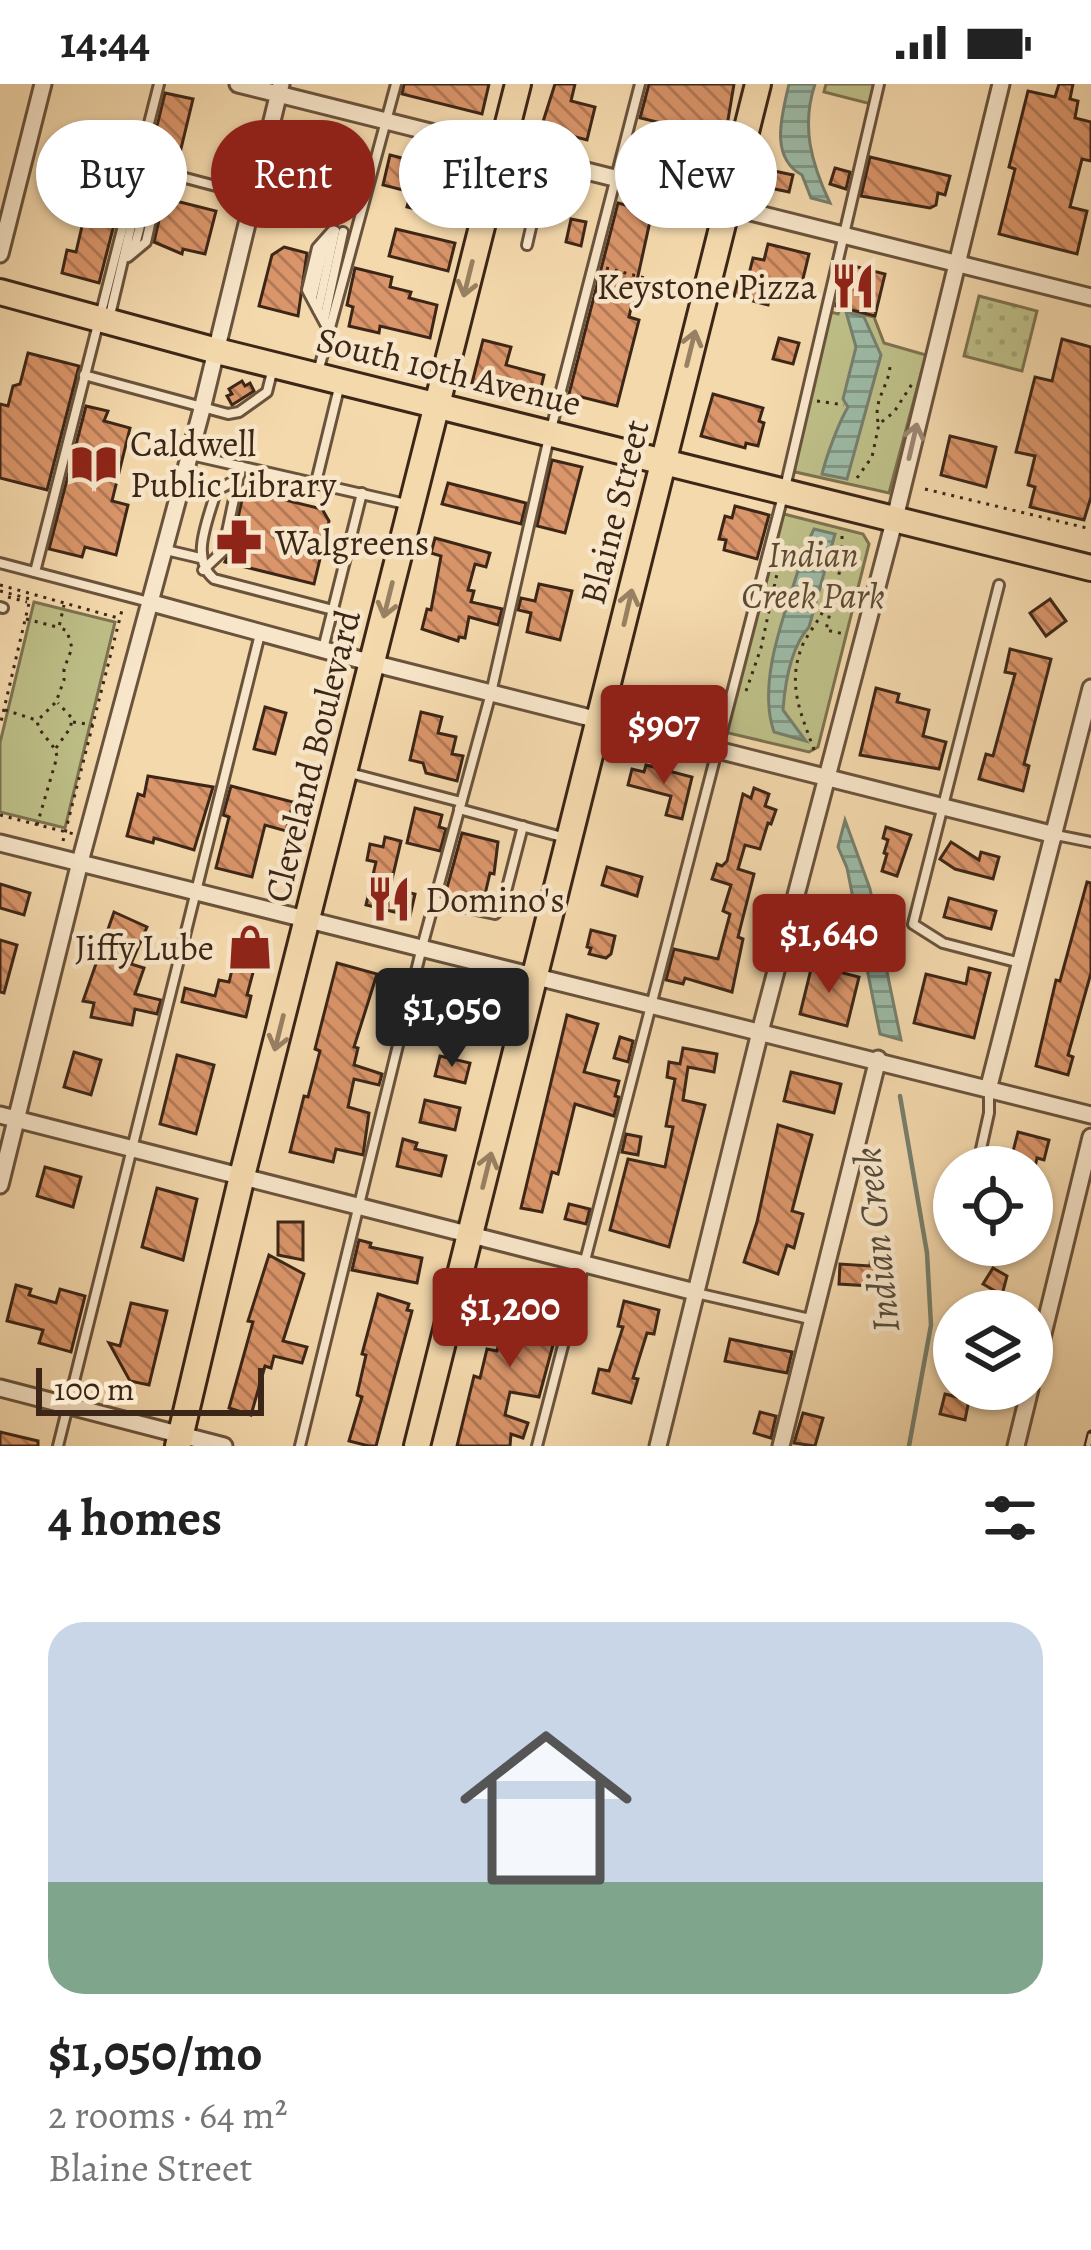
<!DOCTYPE html>
<html lang="en">
<head>
<meta charset="utf-8">
<style>
  body { margin:0; font-family:Alegreya,serif; background:#f6f6f6; color:#222; height:100vh; display:flex; flex-direction:column; font-size:45px; white-space:nowrap }
  * { box-sizing:border-box; margin:0 }
  p { font-size:39px; color:#767676 }
  .icon { flex:none; width:66px; height:66px; fill:none; stroke:currentColor; stroke-width:2; stroke-linecap:round; stroke-linejoin:round }
  .map { position:relative; height:1362px; overflow:hidden }
  .sheet { display:flex; flex-direction:column; background:#fff; flex:1 }
  .sheet>* { flex:none }
  .top-card { position:absolute; left:36px; top:36px; width:1020px; height:108px; display:flex; gap:24px }
  .controls { position:absolute; left:933px; top:1062px; display:grid; gap:24px }
  .controls a { display:grid; place-items:center; width:120px; height:120px; border-radius:50%; background:#fff; box-shadow:0 3px 9px #0004; font-size:60px }
  .scale { position:absolute; left:36px; bottom:30px; width:228px; box-sizing:border-box; padding-left:12px; border:6px solid #3c2617; border-top:0; font-size:33px; line-height:42px; white-space:nowrap; color:#3c2617; -webkit-text-stroke:9px #f8e6ca; paint-order:stroke }
  .price { position:absolute; translate:-50% -102px; padding:0 27px; border-radius:12px; background:#8f2418; color:#fff; font-size:39px; line-height:78px; filter:drop-shadow(0 3px 6px #0008) }
  .price::after { content:''; position:absolute; left:50%; top:72px; width:36px; height:27px; margin-left:-18px; background:inherit; clip-path:polygon(0 0,100% 0,50% 100%) }
  .price.selected { background:#222; color:#fff }
  ul { padding:0; list-style:none }
  li { display:grid; align-content:center; gap:24px; height:636px; padding:0 48px }
  li+li { border-top:3px solid #e0e0e0 }
  li span { display:grid; place-items:center; height:372px; border-radius:36px; color:#555 }
  li>.icon { margin-inline-start:auto }
  span .icon { width:216px; height:216px; fill:#fffc; stroke-width:1 }
  li b { font-size:51px }
  h2 { display:flex; justify-content:space-between; align-items:center; height:144px; padding:0 48px; font-size:51px }
  .chip { padding:0 42px; border-radius:54px; background:#fff; box-shadow:0 3px 9px #0004; font-size:42px; line-height:108px }
  .chip.selected { background:#8f2418; color:#fff }
  .status { display:flex; justify-content:space-between; align-items:center; height:84px; padding:0 60px; background:#fff; direction:ltr }
  .status svg { height:33px; fill:currentColor }
  .map>svg:first-child { display:block }
</style>
</head>
<body>
<div class="status"><b>14:44</b><svg viewBox="0 0 49 12"><path d="M0 12V9h3v3zM5 12V6h3v6zM10 12V3h3v9zM15 12V0h3v12zM26 1h20v11H26zM47 4h2v5h-2z"/></svg></div>
<div class="map">
<svg width="1091" height="1362" viewBox="0 0 1091 1362">
  <defs>
    <pattern id="grass-dots" width="8" height="8" patternUnits="userSpaceOnUse" patternTransform="scale(3)"><rect width="8" height="8" fill="#bebf88"/><path d="M2 2h.1M6 6h.1" fill="none" stroke="#a4a475" stroke-width="1.8" stroke-linecap="round"/></pattern>
    <pattern id="water-rules" width="6" height="5" patternUnits="userSpaceOnUse" patternTransform="scale(3)"><rect width="6" height="5" fill="#9cbaa6"/><path d="M0 2.5h6" fill="none" stroke="#809786"/></pattern>
    <pattern id="building-back-hatch" width="6" height="6" patternUnits="userSpaceOnUse" patternTransform="scale(3)"><rect width="6" height="6" fill="#da956a"/><path d="M-1 5l2 2M0 0l6 6M5-1l2 2" fill="none" stroke="#b27956"/></pattern>
  </defs>
  <rect width="100%" height="100%" fill="#f4d9ad"/>
  <filter id="stains"><feTurbulence type="fractalNoise" baseFrequency=".00167" numOctaves="4"/><feColorMatrix values="0 0 0 0 .2 0 0 0 0 .09 0 0 0 0 .02 0 0 0 .5 -.17"/></filter>
  <radialGradient id="worn" r=".72"><stop offset=".6" stop-color="#630" stop-opacity="0"/><stop offset="1" stop-color="#630" stop-opacity=".3"/></radialGradient>
  <!-- grass -->
  <polygon fill="url(#grass-dots)" stroke="#7d7250" stroke-width="3" points="979,212 1037,227 1022,287 964,272"/>
  <!-- park -->
  <g fill="#bebf88" stroke="#7d7250" stroke-width="3">
    <polygon points="826,0 876,0 871,20 824,8"/>
    <polygon points="840,225 874,233 884,259 926,271 889,409 791,387 831,228 838,230"/>
    <polygon points="780,429 863,450 869,460 818,663 809,668 724,648"/>
    <polygon points="34,518 115,538 65,744 0,728 0,659"/>
  </g>
  <!-- water -->
  <g fill="url(#water-rules)" stroke="#767f6d" stroke-width="3">
    <path d="M789 0H815C801 42 811 79 830 119L811 114 802 91C769 73 782 31 789 0Z"/>
    <path d="M846 228 864 233 881 271 847 395 822 390C827 370 839 338 848 323L843 315 856 263Z"/>
    <path d="M814 445 835 450 809 543C791 563 785 599 783 626L806 657 774 648C755 594 790 518 805 464Z"/>
    <polygon points="845,736 870,805 901,956 880,950 847,784 838,763"/>
  </g>
  <g fill="none" stroke-linecap="round" stroke-linejoin="round">
    <!-- stream -->
    <polyline stroke="#767f6d" stroke-width="4.5" points="900,1012 927,1169 931,1241 909,1362"/>
  </g>
  <!-- building -->
  <g fill="url(#building-back-hatch)" stroke="#3c2617" stroke-width="3">
    <polygon points="404,0 489,0 482,30 402,10"/>
    <polygon points="555,0 575,0 571,17 595,23 587,56 541,44"/>
    <polygon points="649,0 734,0 725,54 640,34"/>
    <polygon points="1059,0 1073,0 1070,15 1078,17 1075,34 1091,38 1091,77 1082,75 1070,123 1087,127 1077,170 999,150 1015,85 1009,83 1028,7 1055,13"/>
    <polygon points="165,9 193,15 178,77 150,71"/>
    <polygon points="309,49 342,57 332,91 344,93 339,114 326,110 324,117 300,111 310,69 304,68"/>
    <polygon points="390,71 410,76 407,86 467,102 458,136 407,123 411,108 383,101"/>
    <polygon points="870,73 950,92 945,111 938,109 936,121 930,124 861,112"/>
    <polygon points="98,78 128,86 99,199 62,189 67,166 76,168 86,125 75,122 78,109 51,102 56,79 95,89"/>
    <polygon points="835,84 850,88 846,105 830,100"/>
    <polygon points="774,87 793,91 789,108 770,104"/>
    <polygon points="164,114 216,127 205,170 183,165 182,170 154,158"/>
    <polygon points="618,119 652,128 629,233 639,236 617,322 569,310"/>
    <polygon points="571,135 586,138 581,162 566,158"/>
    <polygon points="396,145 455,159 448,187 389,172"/>
    <polygon points="768,160 809,170 800,207 773,200 768,221 734,212 739,192 748,194 753,174 764,176"/>
    <polygon points="284,163 307,169 298,232 259,222 272,171"/>
    <polygon points="846,180 885,190 875,232 836,222"/>
    <polygon points="355,184 392,193 390,203 411,208 409,214 437,221 430,254 380,242 379,249 349,242 353,223 347,221"/>
    <polygon points="779,254 799,259 793,280 773,275"/>
    <polygon points="1062,255 1091,263 1091,413 1084,436 1030,423 1035,403 1028,401 1035,372 1016,368 1035,293 1052,297"/>
    <polygon points="483,256 511,263 506,281 544,291 538,316 472,299"/>
    <polygon points="28,269 79,282 47,406 0,394 0,320 8,322 13,302 20,300"/>
    <polygon points="242,297 245,302 250,299 254,307 232,321 227,312 232,310 229,305"/>
    <polygon points="713,310 763,324 759,337 764,339 758,362 746,359 745,364 701,352"/>
    <polygon points="86,322 108,327 104,337 130,344 112,417 128,421 116,471 85,463 82,473 49,465"/>
    <polygon points="950,352 996,363 986,403 941,391"/>
    <polygon points="552,376 582,383 565,449 537,442"/>
    <polygon points="448,399 526,419 521,440 442,420"/>
    <polygon points="244,406 322,425 329,437 314,500 225,478 230,467 225,461 215,463 219,450 226,456 234,453"/>
    <polygon points="735,422 769,431 757,475 724,466 726,456 719,455 725,432 732,434"/>
    <polygon points="435,454 490,469 486,483 475,480 468,506 474,507 471,518 502,525 498,541 469,533 465,554 459,553 458,557 422,545 427,525 431,526 441,472 431,469"/>
    <polygon points="539,500 572,507 560,556 527,548 531,529 518,526 521,514 535,517"/>
    <polygon points="1050,515 1066,537 1046,552 1030,529"/>
    <polygon points="1010,565 1051,575 1024,680 1029,682 1023,707 979,695 986,670 993,672 1015,590 1005,588"/>
    <polygon points="876,604 899,610 897,618 929,626 923,652 946,658 939,685 860,671"/>
    <polygon points="265,623 286,629 275,670 254,665"/>
    <polygon points="421,628 442,633 438,649 456,653 452,670 463,672 457,697 426,689 423,679 410,676"/>
    <polygon points="646,681 692,693 682,735 666,731 671,712 628,701 632,685 644,688"/>
    <polygon points="148,692 213,703 194,766 154,754 153,759 127,752 138,710 144,712"/>
    <polygon points="231,702 293,718 286,747 265,741 252,793 216,784 229,733 223,731"/>
    <polygon points="754,704 769,710 765,722 776,726 771,740 768,739 760,765 745,761 738,785 754,790 738,853 743,855 732,908 685,894 683,900 666,896 674,865 718,875 730,830 723,827 731,801 712,795 717,780 722,782 727,777 743,710 751,714"/>
    <polygon points="415,724 442,731 439,743 446,745 440,767 407,759"/>
    <polygon points="886,743 911,751 897,792 882,787 887,770 884,769 888,756 883,754"/>
    <polygon points="462,749 498,758 494,790 490,789 483,819 445,811"/>
    <polygon points="385,753 401,757 390,804 415,810 410,832 366,821 376,778 367,776 370,760 383,763"/>
    <polygon points="951,758 979,776 981,768 999,773 993,795 955,785 940,775"/>
    <polygon points="607,783 642,793 637,812 602,801"/>
    <polygon points="1087,798 1091,799 1091,889 1068,971 1073,973 1068,991 1036,982 1056,896 1060,897"/>
    <polygon points="0,800 30,809 24,831 0,824"/>
    <polygon points="949,814 996,827 991,845 944,833"/>
    <polygon points="114,828 147,843 131,880 144,884 135,910 161,916 157,930 135,925 132,941 91,933 94,919 83,917"/>
    <polygon points="242,845 263,851 247,911 251,912 246,933 182,918 185,904 215,912 219,896 229,898"/>
    <polygon points="591,846 615,852 611,870 606,874 589,870 591,864 587,863"/>
    <polygon points="0,856 17,861 4,909 0,908"/>
    <polygon points="337,879 377,890 354,963 358,964 354,981 382,990 379,1001 354,995 348,1023 369,1029 363,1071 336,1065 333,1078 290,1068 304,1012 308,1013 320,967 315,965"/>
    <polygon points="812,881 859,893 847,942 800,930"/>
    <polygon points="969,884 990,889 974,954 914,939 926,890 966,900"/>
    <polygon points="465,911 490,916 480,958 455,952"/>
    <polygon points="567,931 598,940 584,988 619,997 615,1012 619,1013 614,1032 575,1020 558,1090 552,1088 542,1128 521,1124"/>
    <polygon points="620,953 633,957 628,978 614,974"/>
    <polygon points="683,964 717,970 714,988 688,983 683,1016 705,1021 669,1163 610,1146 628,1075 665,1083 673,1043 666,1042 675,995 667,993 669,978 680,980"/>
    <polygon points="74,968 101,976 91,1011 64,1003"/>
    <polygon points="177,971 214,981 196,1050 160,1040"/>
    <polygon points="440,972 470,979 465,999 435,992"/>
    <polygon points="791,988 841,1000 834,1029 784,1017"/>
    <polygon points="425,1016 460,1024 455,1046 420,1038"/>
    <polygon points="778,1041 812,1051 792,1127 803,1130 794,1164 787,1161 778,1190 744,1178 757,1138"/>
    <polygon points="1018,1048 1049,1056 1044,1076 1037,1074 1035,1083 1009,1083"/>
    <polygon points="626,1050 641,1053 638,1071 622,1068"/>
    <polygon points="403,1055 417,1059 415,1065 446,1072 441,1092 397,1082"/>
    <polygon points="45,1083 81,1093 73,1123 37,1112"/>
    <polygon points="157,1104 197,1115 183,1176 142,1163"/>
    <polygon points="569,1120 590,1125 586,1140 565,1135"/>
    <polygon points="278,1138 303,1138 303,1176 278,1171"/>
    <polygon points="359,1156 371,1159 370,1163 422,1174 417,1199 352,1186"/>
    <polygon points="872,1158 889,1159 886,1203 839,1200 840,1180 870,1182"/>
    <polygon points="269,1171 304,1190 283,1257 307,1263 302,1279 274,1272 271,1284 265,1282 251,1331 229,1324 253,1238 248,1237"/>
    <polygon points="993,1184 1007,1192 1002,1211 983,1200"/>
    <polygon points="16,1201 31,1205 29,1211 56,1219 60,1205 85,1212 71,1268 39,1259 43,1246 7,1237"/>
    <polygon points="530,1203 550,1208 545,1231 560,1235 539,1313 510,1308 505,1331 528,1339 523,1354 511,1350 510,1362 457,1362 474,1292 480,1294 487,1265 497,1267 506,1230 496,1228 501,1208 527,1214"/>
    <polygon points="378,1210 409,1220 407,1226 412,1227 376,1362 369,1362 349,1357 362,1313 357,1311 366,1271 362,1270"/>
    <polygon points="624,1217 659,1226 654,1250 647,1249 633,1294 638,1295 631,1319 593,1309 599,1285 609,1287 623,1243 618,1242"/>
    <polygon points="131,1219 167,1227 149,1301 130,1297 109,1259 120,1262"/>
    <polygon points="730,1255 792,1268 787,1289 725,1277"/>
    <polygon points="945,1310 969,1316 965,1336 940,1330"/>
    <polygon points="760,1328 776,1332 771,1354 754,1349"/>
    <polygon points="803,1329 823,1334 815,1362 794,1359"/>
    <polygon points="0,1348 38,1357 38,1362 0,1362"/>
  </g>
  <g fill="none" stroke-linecap="round" stroke-linejoin="round">
    <!-- service casing -->
    <g stroke="#6a533c" stroke-width="14">
      <g id="service">
        <polyline points="155,86 254,112"/>
        <polyline points="492,130 532,138"/>
        <polyline points="527,161 546,78"/>
        <polyline points="129,170 136,157 153,93"/>
        <polyline points="128,173 146,158 162,88"/>
        <polyline points="658,202 697,212"/>
        <polyline points="312,214 325,159"/>
        <polyline points="318,226 335,147"/>
        <polyline points="110,231 140,104 155,86"/>
        <polyline points="324,236 343,148"/>
        <polyline points="329,247 307,206 317,164 333,146"/>
        <polyline points="318,288 396,0"/>
        <polyline points="84,291 228,330 239,328 267,308 272,288"/>
        <polyline points="191,371 410,421"/>
        <path d="M237 395 216 407C209 435 189 474 214 495L333 526"/>
        <polyline points="316,398 339,304"/>
        <polyline points="227,448 241,382"/>
        <polyline points="166,466 200,474"/>
        <polyline points="0,479 149,518"/>
        <polyline points="203,486 222,468"/>
        <polyline points="35,488 159,0"/>
        <polyline points="999,501 913,840 943,859 1020,879"/>
        <polyline points="0,523 3,524"/>
        <polyline points="323,565 362,409"/>
        <polyline points="346,688 461,718"/>
        <polyline points="459,725 562,753"/>
        <polyline points="1056,751 1091,758"/>
        <polyline points="434,817 495,830 502,823 523,742"/>
        <polyline points="977,1083 989,1029 989,1004"/>
        <polyline points="696,1209 810,1235"/>
        <polyline points="58,1362 260,550"/>
        <polyline points="300,1362 422,863 491,609 550,349 640,0"/>
        <polyline points="537,1362 784,408 879,0"/>
      </g>
    </g>
    <!-- minor casing -->
    <g stroke="#6a533c" stroke-width="21">
      <g id="minor">
        <polyline points="238,0 1091,213"/>
        <polyline points="0,170 43,0"/>
        <polyline points="152,519 372,579 1055,751"/>
        <polyline points="0,759 1091,1031"/>
        <polyline points="989,1002 1091,604"/>
        <polyline points="0,1031 695,1208"/>
        <polyline points="0,1101 80,778 202,325 281,0"/>
        <polyline points="1032,1295 1091,1053"/>
        <polyline points="0,1304 224,1362"/>
        <polyline points="658,1362 760,948 894,438 1001,0"/>
        <polyline points="781,1362 878,975"/>
        <polyline points="1016,1362 1030,1305"/>
      </g>
    </g>
    <!-- primary casing -->
    <g stroke="#3c2617" stroke-width="30">
      <g id="primary">
        <polyline points="0,208 217,267 1091,484"/>
        <polyline points="178,1362 242,1092 518,0"/>
        <polyline points="417,1362 758,0"/>
      </g>
    </g>
    <!-- path -->
    <g stroke="#3c2617" stroke-width="3" stroke-dasharray="3 6" stroke-linecap="butt">
      <polyline points="606,184 649,195"/>
      <polyline points="817,317 844,321"/>
      <path d="M878 338C873 313 891 301 890 278"/>
      <polyline points="857,394 872,373 879,340 894,328 912,300"/>
      <polyline points="925,405 1091,445"/>
      <polyline points="842,452 842,477 826,546 844,550"/>
      <polyline points="0,501 118,534"/>
      <polyline points="0,507 30,515 0,642"/>
      <polyline points="8,513 27,518"/>
      <polyline points="26,535 57,543"/>
      <polyline points="746,607 761,564 781,471"/>
      <polyline points="5,626 36,636"/>
      <polyline points="73,638 93,641"/>
      <polyline points="56,664 71,643 71,633 58,619"/>
      <path d="M814 666C801 629 786 600 803 560 809 548 818 538 824 525L831 524"/>
      <polyline points="0,731 74,750"/>
      <path d="M37 741 57 673C55 658 40 653 37 637L56 618 64 596V585L72 564 67 547 59 543 64 521"/>
      <polyline points="63,757 122,526"/>
    </g>
    <!-- service -->
    <use href="#service" stroke="#f8e6ca" stroke-width="8"/>
    <!-- minor -->
    <use href="#minor" stroke="#f8e6ca" stroke-width="15"/>
    <!-- primary -->
    <use href="#primary" stroke="#f4d9ad" stroke-width="24"/>
    <!-- rail casing -->
    <g stroke="#3c2617" stroke-width="9">
      <polyline id="rail" points="1088,1362 1091,1350"/>
    </g>
    <!-- rail -->
    <use href="#rail" stroke="#f8e6ca" stroke-width="4.5" stroke-dasharray="14" stroke-linecap="butt"/>
  </g>
  <!-- one-way arrows -->
  <defs><path id="oneway-shaft" d="M-6 0H5M1.5-3L5.5 0L1.5 3" fill="none" stroke-width="1.6" stroke-linecap="round" stroke-linejoin="round" transform="scale(3)"/></defs>
  <g stroke="#988062">
    <use href="#oneway-shaft" transform="translate(468 195) rotate(104)"/>
    <use href="#oneway-shaft" transform="translate(691 264) rotate(-76)"/>
    <use href="#oneway-shaft" transform="translate(388 516) rotate(104)"/>
    <use href="#oneway-shaft" transform="translate(628 523) rotate(-77)"/>
    <use href="#oneway-shaft" transform="translate(279 949) rotate(104)"/>
    <use href="#oneway-shaft" transform="translate(487 1086) rotate(-76)"/>
  </g>
  <use stroke="#9a8670" href="#oneway-shaft" transform="translate(913 357) rotate(-77)"/>
  <!-- icons -->
  <defs>
    <g id="restaurant-bare" transform="scale(3.6)"><path d="M-5-6h1v4h1v-4h1v4h1v-4h1v5L-1.5 .5V6h-2V.5L-5-1ZM5-6V6H3V1.5H1.5Q1.5-4 5-6Z" fill="#8f2418" stroke="#f8e6ca" stroke-width="2.5" paint-order="stroke"/></g>
    <g id="library-bare" transform="scale(3.6)"><path d="M-6-4Q-3-5.5-.7-3.5V5Q-3 3-6 4ZM6-4Q3-5.5 .7-3.5V5Q3 3 6 4Z" fill="#8f2418" stroke="#f8e6ca" stroke-width="2.5" paint-order="stroke"/></g>
    <g id="pharmacy-bare" transform="scale(3.6)"><path d="M-2-6h4v4h4v4h-4v4h-4v-4h-4v-4h4Z" fill="#8f2418" stroke="#f8e6ca" stroke-width="2.5" paint-order="stroke"/></g>
    <g id="shop-bare" transform="scale(3.6)"><path d="M-5-2.5h2.3a2.7 3.5 0 0 1 5.4 0H5L5.5 6h-11ZM-1.5-2.5h3a1.5 2.3 0 0 0-3 0Z" fill="#8f2418" stroke="#f8e6ca" stroke-width="2.5" paint-order="stroke"/></g>
  </defs>
  <g fill-rule="evenodd">
    <use href="#restaurant-bare" x="853" y="202"/>
    <use href="#library-bare" x="94" y="380"/>
    <use href="#pharmacy-bare" x="239" y="458"/>
    <use href="#restaurant-bare" x="389" y="815"/>
    <use href="#shop-bare" x="250" y="863"/>
  </g>
  <g text-anchor="middle" dominant-baseline="central" stroke-width="9" stroke-linejoin="round" paint-order="stroke">
    <!-- poi labels -->
    <g font-size="36" fill="#3c2617" stroke="#f8e6ca" text-anchor="start">
      <text x="817" y="202" text-anchor="end">Keystone Pizza</text>
      <text x="130" y="359">Caldwell<tspan x="130" dy="41">Public Library</tspan></text>
      <text x="275" y="458">Walgreens</text>
      <text x="425" y="815">Domino's</text>
      <text x="214" y="863" text-anchor="end">Jiffy Lube</text>
    </g>
    <!-- street labels -->
    <g font-size="36" fill="#3c2617" stroke="#f8e6ca">
      <text transform="translate(449 287) rotate(14)">South 10th Avenue</text>
      <text transform="translate(614 428) rotate(-76)">Blaine Street</text>
      <text transform="translate(312 672) rotate(-76)">Cleveland Boulevard</text>
    </g>
    <!-- park labels -->
    <g font-size="36" font-style="italic" fill="#5c4c33" stroke="#f8e6ca">
      <text x="813" y="470">Indian<tspan x="813" dy="41">Creek Park</tspan></text>
    </g>
    <!-- water labels -->
    <g font-size="39" font-style="italic" fill="#544b3b" stroke="#f8e6ca">
      <text transform="translate(876 1156) rotate(-96)">Indian Creek</text>
    </g>
  </g>
  <rect width="100%" height="100%" filter="url(#stains)"/>
  <rect width="100%" height="100%" fill="url(#worn)"/>
</svg>
<div class="controls">
<a><svg class="icon" aria-label="locate" viewBox="0 0 24 24"><circle cx="12" cy="12" r="6"/><path d="M12 2v4M12 18v4M2 12h4M18 12h4"/></svg></a>
<a><svg class="icon" aria-label="layers" viewBox="0 0 24 24"><path d="M12 4l9 5-9 5-9-5zM3 14l9 5 9-5"/></svg></a>
</div>
<div class="scale">100 m</div>
<b class="price" style="left:664px;top:703px">$907</b>
<b class="price" style="left:829px;top:912px">$1,640</b>
<b class="price selected" style="left:452px;top:986px">$1,050</b>
<b class="price" style="left:510px;top:1286px">$1,200</b>
<div class="top-card">
<a class="chip">Buy</a>
<a class="chip selected">Rent</a>
<a class="chip">Filters</a>
<a class="chip">New</a>
</div>
</div>
<section class="sheet">
<h2>4 homes<svg class="icon" aria-label="filters" viewBox="0 0 24 24"><path d="M4 7h16M4 17h16"/><circle cx="9" cy="7" r="2"/><circle cx="15" cy="17" r="2"/></svg></h2>
<ul>
<li><span style="background:linear-gradient(#c9d6e8 70%,#7fa58c 0)"><svg class="icon" aria-label="home" viewBox="0 0 24 24"><path d="M3 11l9-7 9 7M6 9v11h12V9"/></svg></span><div><b>$1,050/mo</b><p>2 rooms · 64 m²</p><p>Blaine Street</p></div></li>
</ul>
</section>
</body>
</html>
